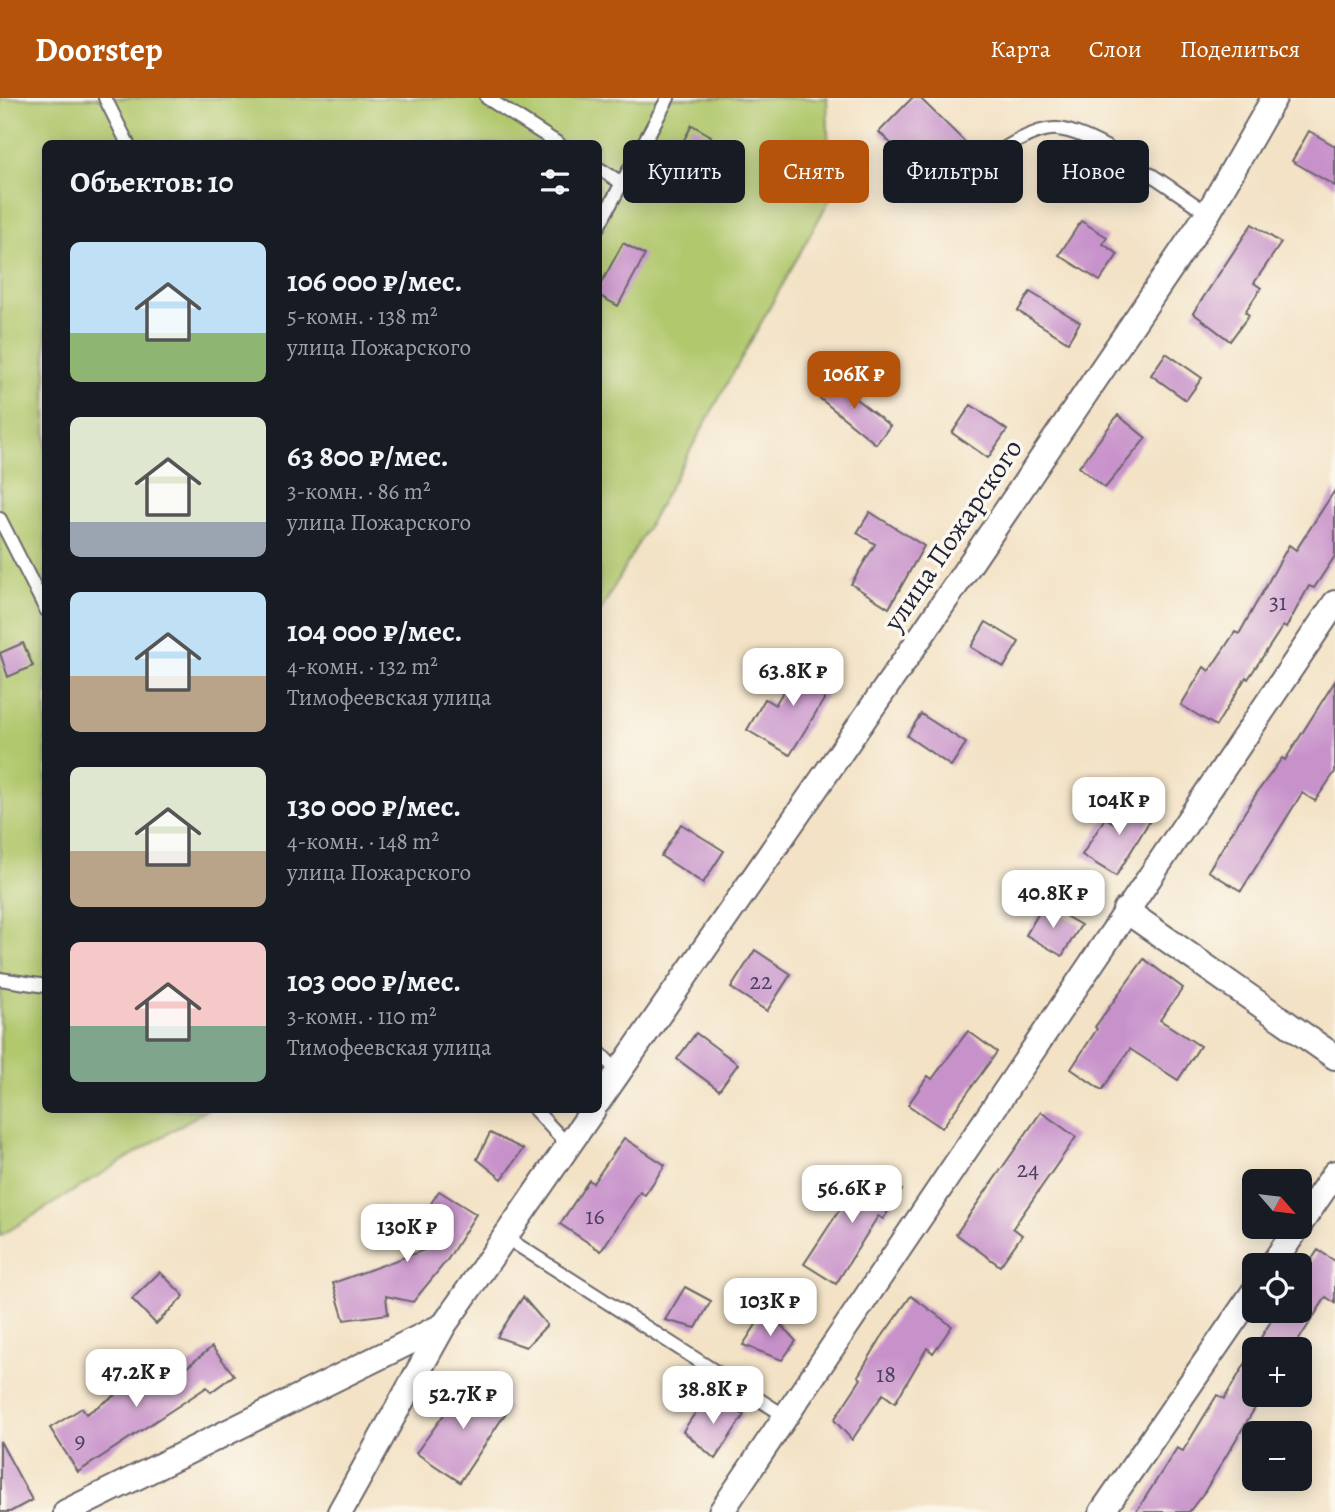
<!DOCTYPE html>
<html lang="ru">
<head>
<meta charset="utf-8">
<style>
  body { margin:0; font-family:Alegreya,serif; background:#242831; color:#f1f3f6; height:100vh; display:flex; flex-direction:column; font-size:26px; white-space:nowrap }
  * { box-sizing:border-box; margin:0 }
  p { font-size:23px; color:#9ea1a6 }
  .icon { flex:none; width:38px; height:38px; fill:none; stroke:currentColor; stroke-width:2; stroke-linecap:round; stroke-linejoin:round }
  .map { position:relative; flex:1; overflow:hidden }
  .side { position:absolute; left:42px; top:42px; width:560px; height:973px; display:flex; flex-direction:column; background:#171b24; border-radius:10px; box-shadow:0 4px 18px #0003 }
  .side>* { flex:none }
  .guide { position:absolute; left:623px; top:42px; width:606px; height:63px; display:flex; gap:14px }
  .needle { width:46px; rotate:118deg }
  .controls { position:absolute; left:1242px; top:1071px; display:grid; gap:14px }
  .controls a { display:grid; place-items:center; width:70px; height:70px; border-radius:10px; background:#171b24; box-shadow:0 4px 18px #0003; font-size:35px }
  .price { position:absolute; translate:-50% -60px; padding:0 16px; border-radius:14px; background:#fff; color:#222; font-size:23px; line-height:46px; filter:drop-shadow(0 2px 4px #0008) }
  .price::after { content:''; position:absolute; left:50%; top:42px; width:21px; height:16px; margin-left:-10px; background:inherit; clip-path:polygon(0 0,100% 0,50% 100%) }
  .price.current { background:#b45309; color:#fff }
  ul { padding:0; list-style:none }
  li { display:flex; align-items:center; gap:21px; height:175px; padding:0 28px }
  li span { display:grid; place-items:center; flex:none; width:196px; height:140px; border-radius:10px; color:#555 }
  li>.icon { margin-inline-start:auto }
  span .icon { width:84px; height:84px; fill:#fffc; stroke-width:1 }
  li b { font-size:30px }
  h2 { display:flex; justify-content:space-between; align-items:center; height:84px; padding:0 28px; font-size:30px }
  .chip { padding:0 24px; border-radius:10px; background:#171b24; box-shadow:0 4px 18px #0003; font-size:24px; line-height:63px }
  .chip.current { background:#b45309; color:#fff }
  header { display:flex; align-items:center; gap:42px; box-sizing:border-box; height:98px; padding:0 35px; background:#b45309; color:#fff }
  header strong { font-size:33px }
  nav { display:flex; gap:38px; margin-inline-start:auto; font-size:24px }
  .map>svg:first-child { display:block }
</style>
</head>
<body>
<header>
<strong>Doorstep</strong>
<nav><a>Карта</a><a>Слои</a><a>Поделиться</a></nav>
</header>
<div class="map">
<svg width="1335" height="1414" viewBox="0 0 1335 1414">
  <rect width="100%" height="100%" fill="#fbf7ec"/>
  <filter id="ink" filterUnits="userSpaceOnUse"><feTurbulence type="fractalNoise" baseFrequency=".0143" numOctaves="2"/><feDisplacementMap in="SourceGraphic" scale="14" xChannelSelector="R" yChannelSelector="G"/><feConvolveMatrix kernelMatrix="1 2 1 2 8 2 1 2 1" color-interpolation-filters="sRGB"/></filter>
  <filter id="wash" filterUnits="userSpaceOnUse"><feTurbulence type="fractalNoise" baseFrequency=".00686" numOctaves="4" result="noise"/><feDisplacementMap in="SourceGraphic" scale="28" xChannelSelector="R" yChannelSelector="G"/><feGaussianBlur stdDeviation="1.57" result="paint"/><feColorMatrix in="noise" values="0 0 0 0 0 0 0 0 0 0 0 0 0 0 0 0 0 1.4 0 .05"/><feComposite in="paint" operator="in"/></filter>
  <g filter="url(#wash)">
    <rect width="100%" height="100%" fill="#f3e2c5"/>
    <!-- green -->
    <polygon fill="#b1c86d" stroke="#6a7554" stroke-width="2" points="0,0 827,0 830,101 599,516 598,46 46,46 46,1012 206,1012 0,1138"/>
    <g id="blocks">
      <!-- building -->
      <g fill="#c791ca">
        <polygon points="912,0 920,0 965,44 929,82 879,34"/>
        <polygon points="692,27 711,38 678,101 658,90"/>
        <polygon points="1309,33 1335,48 1335,88 1292,63"/>
        <polygon points="1081,123 1107,139 1103,146 1118,156 1100,183 1059,157"/>
        <polygon points="1252,126 1281,145 1254,185 1261,190 1245,214 1249,217 1230,243 1193,215"/>
        <polygon points="623,145 645,157 618,208 598,197 598,191"/>
        <polygon points="1030,194 1080,224 1068,244 1018,213"/>
        <polygon points="1166,255 1202,280 1186,302 1151,277"/>
        <polygon points="831,281 890,328 876,346 817,298"/>
        <polygon points="971,307 1007,332 988,360 952,335"/>
        <polygon points="1118,317 1146,340 1105,390 1079,369"/>
        <polygon points="1335,392 1335,458 1314,490 1309,488 1286,530 1283,528 1248,581 1246,579 1216,628 1181,607 1204,569 1209,573 1235,534 1239,536 1289,447 1296,452"/>
        <polygon points="870,414 924,448 889,510 851,486 875,446 857,435"/>
        <polygon points="986,524 1019,544 1004,569 971,549"/>
        <polygon points="23,545 33,568 8,579 0,555"/>
        <polygon points="804,560 837,580 790,657 747,632 765,601 775,607"/>
        <polygon points="1335,583 1335,674 1315,703 1302,695 1241,793 1208,773 1256,696 1282,660 1285,662"/>
        <polygon points="921,616 966,645 951,668 907,638"/>
        <polygon points="1129,699 1155,714 1116,778 1082,757 1105,720 1114,725"/>
        <polygon points="681,726 724,753 703,785 661,758"/>
        <polygon points="1044,806 1081,827 1062,858 1026,837"/>
        <polygon points="755,852 791,876 767,913 731,890"/>
        <polygon points="1144,861 1183,890 1160,922 1200,948 1178,982 1130,951 1102,992 1071,971 1097,931 1095,929"/>
        <polygon points="968,933 997,954 942,1030 908,1007 928,978 932,981"/>
        <polygon points="696,935 738,966 719,992 677,961"/>
        <polygon points="1041,1014 1076,1039 1013,1130 1022,1137 1000,1168 956,1136"/>
        <polygon points="490,1035 523,1051 502,1081 477,1061"/>
        <polygon points="624,1040 665,1067 645,1097 640,1094 601,1153 560,1126 589,1082 593,1085"/>
        <polygon points="867,1070 902,1092 883,1121 878,1118 836,1186 804,1166"/>
        <polygon points="439,1093 476,1116 448,1161 413,1204 386,1198 388,1216 344,1222 333,1185 433,1149 413,1133"/>
        <polygon points="1318,1152 1335,1163 1335,1205 1326,1199 1293,1251 1255,1251 1255,1310 1205,1393 1189,1414 1136,1414 1177,1350 1183,1353 1217,1297 1224,1301 1277,1213 1300,1213 1300,1179"/>
        <polygon points="160,1174 184,1198 156,1226 132,1201"/>
        <polygon points="685,1189 711,1203 696,1230 665,1222"/>
        <polygon points="911,1198 952,1228 933,1255 927,1250 895,1305 883,1296 852,1342 834,1322 861,1281 858,1278 881,1240"/>
        <polygon points="523,1199 547,1227 526,1249 497,1239"/>
        <polygon points="766,1211 796,1243 782,1262 743,1247"/>
        <polygon points="212,1249 234,1277 211,1294 207,1289 78,1374 50,1330 82,1310 86,1316 157,1270 167,1285"/>
        <polygon points="469,1282 509,1310 460,1384 416,1355"/>
        <polygon points="706,1299 744,1317 715,1361 683,1333"/>
        <polygon points="0,1343 32,1402 10,1414 0,1414"/>
      </g>
    </g>
  </g>
  <g filter="url(#ink)">
    <use href="#blocks" fill-opacity="0" stroke="#6b656b" stroke-width="2"/>
    <g fill="none" stroke-linecap="round" stroke-linejoin="round">
      <!-- service casing -->
      <g stroke="#6b656b" stroke-width="16">
        <g id="service">
          <polyline points="105,0 128,46"/>
          <polyline points="487,0 559,46"/>
          <path d="M983 64C1001 52 1035 29 1057 31 1099 35 1170 91 1208 115"/>
          <polyline points="598,70 622,85"/>
          <polyline points="598,129 668,0"/>
          <polyline points="0,421 46,512"/>
          <polyline points="0,881 46,888"/>
          <polyline points="598,953 619,975"/>
          <polyline points="535,1012 568,1047"/>
          <polyline points="505,1139 785,1318"/>
        </g>
      </g>
      <!-- minor casing -->
      <g stroke="#6b656b" stroke-width="28">
        <g id="minor">
          <polyline points="1125,812 1335,959"/>
          <polyline points="598,1004 907,559 1208,115 1274,0"/>
          <polyline points="1300,1126 1335,1075"/>
          <polyline points="1272,1167 1298,1129"/>
          <polyline points="66,1414 444,1227"/>
          <polyline points="340,1414 444,1227 593,1012"/>
          <polyline points="721,1414 1335,505"/>
          <polyline points="1102,1414 1255,1192"/>
        </g>
      </g>
      <!-- service -->
      <use href="#service" stroke="#fff" stroke-width="12"/>
      <!-- minor -->
      <use href="#minor" stroke="#fff" stroke-width="24"/>
    </g>
  </g>
  <g text-anchor="middle" dominant-baseline="central" stroke-width="7" stroke-linejoin="round" paint-order="stroke">
    <!-- number labels -->
    <g font-size="24" fill="#4b3e5f">
      <text x="1278" y="504">31</text>
      <text x="761" y="883">22</text>
      <text x="1028" y="1071">24</text>
      <text x="595" y="1118">16</text>
      <text x="886" y="1276">18</text>
      <text x="80" y="1342">9</text>
    </g>
    <!-- street labels -->
    <g font-size="28" fill="#22223b" stroke="#fbf7ec">
      <text transform="translate(953 437) rotate(-56)">улица Пожарского</text>
    </g>
  </g>
</svg>
<div class="controls">
<a><svg class="needle" viewBox="-14 -14 28 28"><path d="M0-13l5 13h-10z" fill="#e53935"/><path d="M0 13l5-13h-10z" fill="#9ea1a6"/></svg></a>
<a><svg class="icon" aria-label="locate" viewBox="0 0 24 24"><circle cx="12" cy="12" r="6"/><path d="M12 2v4M12 18v4M2 12h4M18 12h4"/></svg></a>
<a>+</a>
<a>−</a>
</div>
<b class="price current" style="left:854px;top:313px">106K ₽</b>
<b class="price" style="left:793px;top:610px">63.8K ₽</b>
<b class="price" style="left:1119px;top:739px">104K ₽</b>
<b class="price" style="left:1053px;top:832px">40.8K ₽</b>
<b class="price" style="left:852px;top:1127px">56.6K ₽</b>
<b class="price" style="left:407px;top:1166px">130K ₽</b>
<b class="price" style="left:770px;top:1240px">103K ₽</b>
<b class="price" style="left:136px;top:1311px">47.2K ₽</b>
<b class="price" style="left:713px;top:1328px">38.8K ₽</b>
<b class="price" style="left:463px;top:1333px">52.7K ₽</b>
<div class="guide">
<a class="chip">Купить</a>
<a class="chip current">Снять</a>
<a class="chip">Фильтры</a>
<a class="chip">Новое</a>
</div>
<section class="side">
<h2>Объектов: 10<svg class="icon" aria-label="filters" viewBox="0 0 24 24"><path d="M4 7h16M4 17h16"/><circle cx="9" cy="7" r="2"/><circle cx="15" cy="17" r="2"/></svg></h2>
<ul>
<li><span style="background:linear-gradient(#bfe0f5 65%,#8fb573 0)"><svg class="icon" aria-label="home" viewBox="0 0 24 24"><path d="M3 11l9-7 9 7M6 9v11h12V9"/></svg></span><div><b>106 000 ₽/мес.</b><p>5-комн. · 138 m²</p><p>улица Пожарского</p></div></li>
<li><span style="background:linear-gradient(#dfe7d0 75%,#9aa5b1 0)"><svg class="icon" aria-label="home" viewBox="0 0 24 24"><path d="M3 11l9-7 9 7M6 9v11h12V9"/></svg></span><div><b>63 800 ₽/мес.</b><p>3-комн. · 86 m²</p><p>улица Пожарского</p></div></li>
<li><span style="background:linear-gradient(#bfe0f5 60%,#b9a48a 0)"><svg class="icon" aria-label="home" viewBox="0 0 24 24"><path d="M3 11l9-7 9 7M6 9v11h12V9"/></svg></span><div><b>104 000 ₽/мес.</b><p>4-комн. · 132 m²</p><p>Тимофеевская улица</p></div></li>
<li><span style="background:linear-gradient(#dfe7d0 60%,#b9a48a 0)"><svg class="icon" aria-label="home" viewBox="0 0 24 24"><path d="M3 11l9-7 9 7M6 9v11h12V9"/></svg></span><div><b>130 000 ₽/мес.</b><p>4-комн. · 148 m²</p><p>улица Пожарского</p></div></li>
<li><span style="background:linear-gradient(#f6c9c9 60%,#7fa58c 0)"><svg class="icon" aria-label="home" viewBox="0 0 24 24"><path d="M3 11l9-7 9 7M6 9v11h12V9"/></svg></span><div><b>103 000 ₽/мес.</b><p>3-комн. · 110 m²</p><p>Тимофеевская улица</p></div></li>
</ul>
</section>
</div>
</body>
</html>
